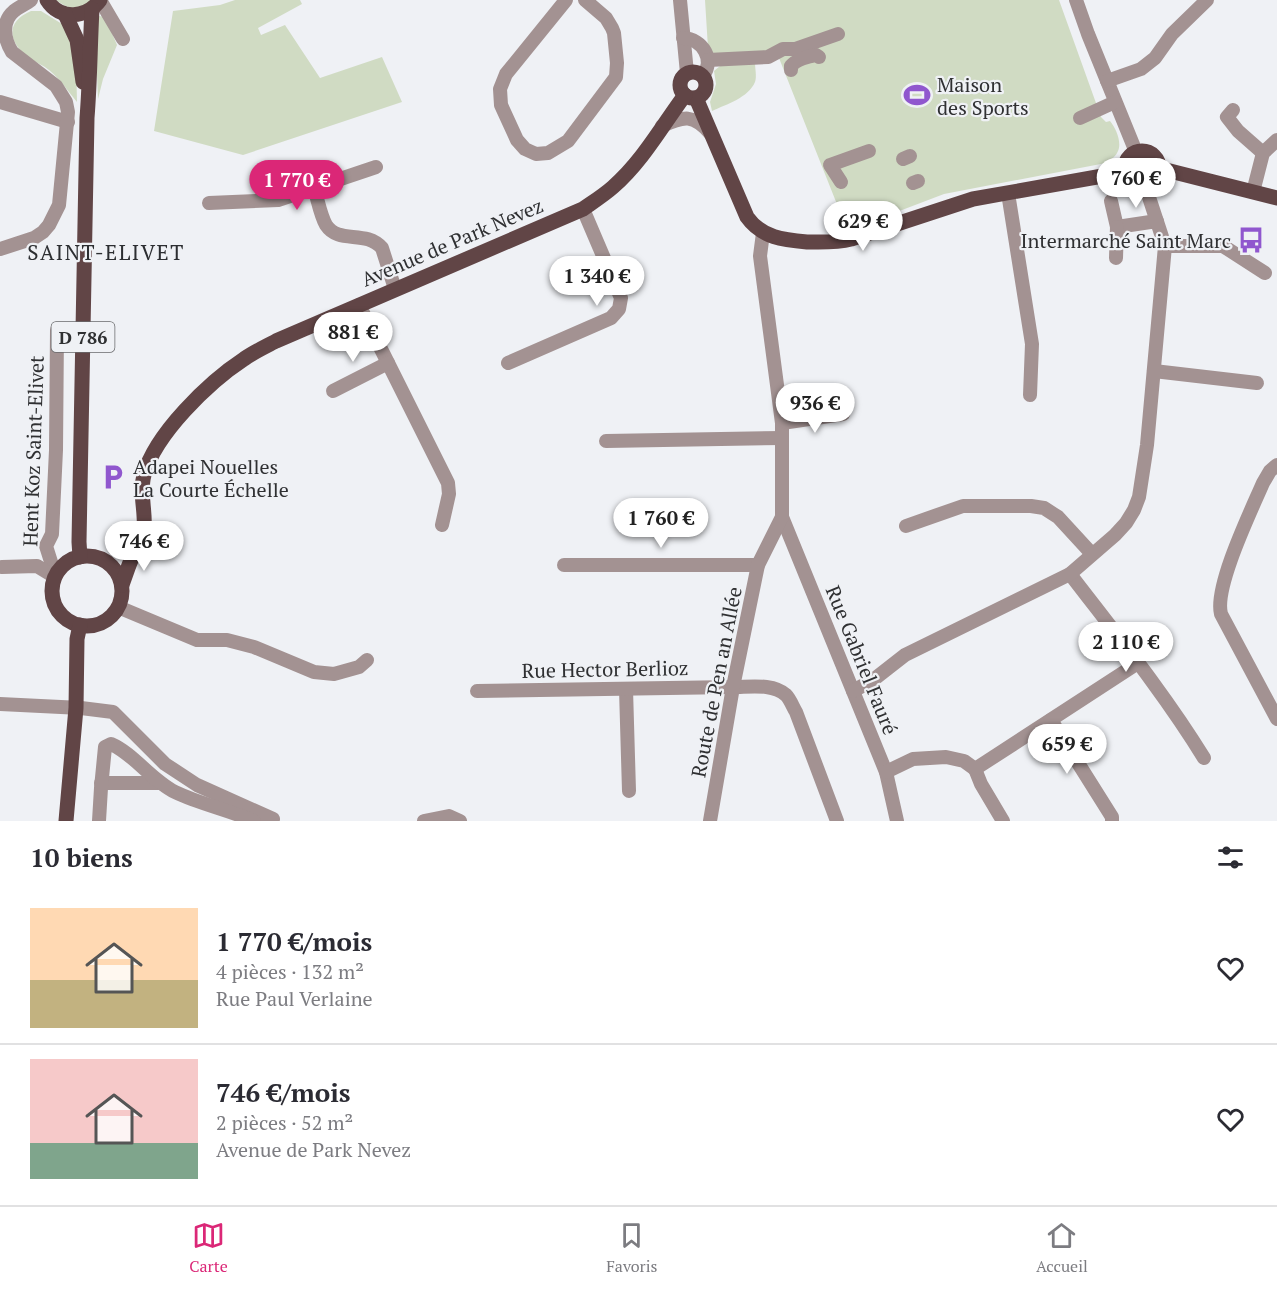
<!DOCTYPE html>
<html lang="fr">
<head>
<meta charset="utf-8">
<style>
  body { margin:0; font-family:"PT Serif",serif; background:#f7f7f7; color:#2b2b33; height:100vh; display:flex; flex-direction:column; font-size:22px; white-space:nowrap }
  * { box-sizing:border-box; margin:0 }
  p { font-size:20px; color:#7c7c81 }
  .icon { flex:none; width:33px; height:33px; fill:none; stroke:currentColor; stroke-width:2; stroke-linecap:round; stroke-linejoin:round }
  .map { position:relative; height:821px; overflow:hidden }
  .side { display:flex; flex-direction:column; background:#fff; flex:1 }
  .side>* { flex:none }
  .price { position:absolute; translate:-50% -51px; padding:0 14px; border-radius:21px; background:#fff; color:#222; font-size:20px; line-height:39px; filter:drop-shadow(0 2px 3px #0008) }
  .price::after { content:''; position:absolute; left:50%; top:36px; width:18px; height:14px; margin-left:-9px; background:inherit; clip-path:polygon(0 0,100% 0,50% 100%) }
  .price.on { background:#db2777; color:#fff }
  ul { padding:0; list-style:none }
  li { display:flex; align-items:center; gap:18px; height:150px; padding:0 30px }
  li+li { border-top:2px solid #e1e1e2 }
  li span { display:grid; place-items:center; flex:none; width:168px; height:120px; border-radius:0px; color:#555 }
  li>.icon { margin-inline-start:auto }
  span .icon { width:72px; height:72px; fill:#fffc; stroke-width:1 }
  li b { font-size:26px }
  h2 { display:flex; justify-content:space-between; align-items:center; height:72px; padding:0 30px; font-size:26px }
  .tabs { display:flex; justify-content:space-around; align-items:center; height:84px; border-top:2px solid #e1e1e2; background:#fff; font-size:16px; color:#7c7c81 }
  .tabs a { display:grid; justify-items:center; gap:3px }
  .tabs .on { color:#db2777 }
  .map>svg:first-child { display:block }
</style>
</head>
<body>
<div class="map">
<svg width="1277" height="821" viewBox="0 0 1277 821">
  <rect width="100%" height="100%" fill="#eff1f5"/>
  <!-- green -->
  <g fill="#d0dbc3">
    <path d="M56 0H93C78 11 71 11 56 0Z"/>
    <polygon points="235,0 300,0 302,4 258,28 261,35 285,25 320,78 382,57 402,102 243,155 154,131 173,11 220,5"/>
    <path d="M705 0H1059L1101 117 1106 122 1110 121C1116 128 1123 144 1117 153 1115 157 1110 160 1106 163L944 194 902 210 846 227 779 58 709 64Z"/>
    <path d="M31 11H41L62 24 74 44 76 60 77 102C68 91 60 79 49 70 43 65 35 62 29 58 8 42 5 22 31 11Z"/>
    <polygon points="99,16 105,17 117,45 103,79 98,99 95,28"/>
    <path d="M755 63C755 68 757 77 755 82 748 98 727 104 712 111L710 102 716 84 714 71 720 66Z"/>
  </g>
  <g fill="none" stroke-linecap="round" stroke-linejoin="round">
    <!-- minor -->
    <g stroke="#a39292" stroke-width="14">
      <polyline points="100,0 123,39"/>
      <polyline points="566,0 506,74 500,89 501,105 517,140 525,149 536,154 548,153 568,141 616,77 617,63 614,33 612,28 606,18 585,0"/>
      <polyline points="680,0 687,73"/>
      <polyline points="1076,0 1088,34 1136,152"/>
      <path d="M683 38C703 39 715 60 703 76"/>
      <polyline points="708,60 768,57 783,49 795,49 838,34"/>
      <path d="M791 70V66C796 60 808 56 816 55L819 57"/>
      <polyline points="1107,81 1141,69 1155,58 1172,34 1207,0"/>
      <polyline points="0,102 68,122"/>
      <polyline points="1233,110 1227,117 1238,131 1263,153"/>
      <polyline points="1080,118 1115,102"/>
      <path d="M662 126C684 116 693 114 710 133"/>
      <polyline points="903,159 910,156"/>
      <polyline points="841,182 830,165 869,151"/>
      <polyline points="913,183 918,181"/>
      <path d="M314 188C318 200 320 214 326 225 339 245 365 229 382 248L395 289"/>
      <polyline points="1253,192 1263,153 1277,140"/>
      <polyline points="1008,193 1032,344 1030,395"/>
      <polyline points="1111,201 1117,227 1157,221"/>
      <polyline points="209,203 278,200 376,167"/>
      <polyline points="1165,246 1223,246 1265,273"/>
      <path d="M0 249 34 238 43 232 49 225 59 205 68 112 66 102 56 86 12 52C4 39 1 22 14 11 19 7 26 4 31 0"/>
      <polyline points="1116,258 1117,227"/>
      <polyline points="359,305 448,483 449,494 442,525"/>
      <polyline points="57,330 56,450 52,534 46,546 52,565 58,572"/>
      <polyline points="508,363 611,318 619,309 621,298 583,209"/>
      <polyline points="1154,371 1257,383"/>
      <polyline points="333,391 388,363"/>
      <polyline points="782,423 843,414"/>
      <polyline points="606,441 782,438"/>
      <path d="M1277 465 1270 471 1263 483C1251 511 1214 587 1221 614L1277 719"/>
      <polyline points="782,517 886,772 897,821"/>
      <polyline points="906,526 963,506 1031,506 1044,508 1058,517 1092,554"/>
      <polyline points="564,565 758,565"/>
      <polyline points="2,567 37,566 55,577"/>
      <path d="M1070 574C1116 634 1164 693 1204 758"/>
      <polyline points="118,607 197,640 227,640 254,647 314,672 334,674 359,667 367,660"/>
      <polyline points="626,689 629,791"/>
      <path d="M477 691 733 687C750 687 773 683 786 695 790 699 793 707 796 712L837 821"/>
      <polyline points="853,691 873,680 905,655 1070,574 1115,535 1126,523 1134,510 1139,497 1147,445 1165,246 1145,185"/>
      <polyline points="0,704 81,708 113,712 165,764 197,785 273,819"/>
      <polyline points="1051,720 1112,817 1112,821"/>
      <polyline points="975,769 981,784 1003,821"/>
      <polyline points="886,772 913,759 946,757 964,761 975,769 1138,663"/>
      <polyline points="101,783 160,783"/>
      <path d="M99 821 101 788 105 747 111 744C134 754 151 780 175 792 200 804 229 810 254 821"/>
      <polyline points="424,821 449,816 460,821"/>
      <polyline points="710,821 733,687 758,565 782,517 782,423 760,256 763,233"/>
    </g>
    <!-- major -->
    <g stroke="#614546" stroke-width="15">
      <path d="M47 0C60 21 87 18 100 0"/>
      <polyline points="65,14 77,40 83,82"/>
      <circle cx="693" cy="85" r="13"/>
      <path d="M696 98 747 217C762 238 784 240 807 242 823 242 836 243 851 239L973 199 1125 172"/>
      <circle cx="1142" cy="168" r="17"/>
      <polyline points="1159,170 1170,171 1277,198"/>
      <circle cx="87" cy="591" r="35"/>
      <path d="M80 557 79 542 87 118C90 81 90 45 92 9"/>
      <path d="M122 585C126 573 130 562 135 550 138 543 143 538 144 530 146 512 139 493 144 475 155 434 209 382 244 359 254 352 265 347 276 341L583 209C593 202 604 195 613 187 642 162 662 126 685 95"/>
      <polyline points="66,821 76,708 77,639 80,625"/>
    </g>
  </g>
  <!-- icons -->
  <defs>
    <g id="stadium-bare" transform="scale(2.07)"><path d="M0-5a6.5 5 0 1 0 0 10a6.5 5 0 1 0 0-10ZM-3.5-1.8h7v3.6h-7Z" fill="#9057ce" stroke="#eff1f5" stroke-width="2.5" paint-order="stroke"/></g>
    <g id="bus-bare" transform="scale(2.07)"><path d="M-5-6H5V4H4V6H2V4H-2V6H-4V4H-5ZM-3.5-4V0h7V-4ZM-3.5 1.2v1.5H-2V1.2ZM2 1.2v1.5H3.5V1.2Z" fill="#9057ce" stroke="#eff1f5" stroke-width="2.5" paint-order="stroke"/></g>
    <g id="parking-bare" transform="scale(2.07)"><path d="M-3.5-5.5H1a3.5 3.5 0 0 1 0 7H-1V5.5H-3.5ZM-1-3.4V-.6H.8a1.4 1.4 0 0 0 0-2.8Z" fill="#9057ce" stroke="#eff1f5" stroke-width="2.5" paint-order="stroke"/></g>
  </defs>
  <g fill-rule="evenodd">
    <use href="#stadium-bare" x="917" y="95"/>
    <use href="#bus-bare" x="1251" y="240"/>
    <use href="#parking-bare" x="113" y="477"/>
  </g>
  <g text-anchor="middle" dominant-baseline="central" stroke-width="4.5" stroke-linejoin="round" paint-order="stroke">
    <!-- shield labels -->
    <rect fill="#eff1f5" stroke="#696a6c" stroke-width="1.5" x="51.5" y="322" width="63" height="30" rx="4.5"/>
    <g font-size="18" font-weight="bold" fill="#2f3032">
      <text x="83" y="337">D 786</text>
    </g>
    <!-- poi labels -->
    <g font-size="20" fill="#2f3032" stroke="#eff1f5" text-anchor="start">
      <text x="937" y="84">Maison<tspan x="937" dy="23">des Sports</tspan></text>
      <text x="1231" y="240" text-anchor="end">Intermarché Saint Marc</text>
      <text x="133" y="466">Adapei Nouelles<tspan x="133" dy="23">La Courte Échelle</tspan></text>
    </g>
    <!-- street labels -->
    <g font-size="20" fill="#2f3032" stroke="#eff1f5">
      <text transform="translate(452 242) rotate(-23)">Avenue de Park Nevez</text>
      <text transform="translate(33 451) rotate(-88)">Hent Koz Saint-Elivet</text>
      <text transform="translate(862 660) rotate(68)">Rue Gabriel Fauré</text>
      <text transform="translate(605 669) rotate(-1)">Rue Hector Berlioz</text>
      <text transform="translate(716 682) rotate(-79)">Route de Pen an Allée</text>
    </g>
    <!-- neighbourhood labels -->
    <g font-size="21" letter-spacing="1.5" fill="#2c2e31" stroke="#eff1f5">
      <text x="106" y="252">SAINT-ELIVET</text>
    </g>
  </g>
</svg>
<b class="price" style="left:1136px;top:209px">760 €</b>
<b class="price on" style="left:297px;top:211px">1 770 €</b>
<b class="price" style="left:863px;top:252px">629 €</b>
<b class="price" style="left:597px;top:307px">1 340 €</b>
<b class="price" style="left:353px;top:363px">881 €</b>
<b class="price" style="left:815px;top:434px">936 €</b>
<b class="price" style="left:661px;top:549px">1 760 €</b>
<b class="price" style="left:144px;top:572px">746 €</b>
<b class="price" style="left:1126px;top:673px">2 110 €</b>
<b class="price" style="left:1067px;top:775px">659 €</b>
</div>
<section class="side">
<h2>10 biens<svg class="icon" aria-label="filters" viewBox="0 0 24 24"><path d="M4 7h16M4 17h16"/><circle cx="9" cy="7" r="2"/><circle cx="15" cy="17" r="2"/></svg></h2>
<ul>
<li><span style="background:linear-gradient(#ffd9b3 60%,#c2b280 0)"><svg class="icon" aria-label="home" viewBox="0 0 24 24"><path d="M3 11l9-7 9 7M6 9v11h12V9"/></svg></span><div><b>1 770 €/mois</b><p>4 pièces · 132 m²</p><p>Rue Paul Verlaine</p></div><svg class="icon" aria-label="heart" viewBox="0 0 24 24"><path d="M12 20l-8-8c-3-5 5-10 8-4 3-6 11-1 8 4z"/></svg></li>
<li><span style="background:linear-gradient(#f6c9c9 70%,#7fa58c 0)"><svg class="icon" aria-label="home" viewBox="0 0 24 24"><path d="M3 11l9-7 9 7M6 9v11h12V9"/></svg></span><div><b>746 €/mois</b><p>2 pièces · 52 m²</p><p>Avenue de Park Nevez</p></div><svg class="icon" aria-label="heart" viewBox="0 0 24 24"><path d="M12 20l-8-8c-3-5 5-10 8-4 3-6 11-1 8 4z"/></svg></li>
</ul>
</section>
<nav class="tabs">
<a class="on"><svg class="icon" aria-label="map" viewBox="0 0 24 24"><path d="M3 6l6-2 6 2 6-2v14l-6 2-6-2-6 2zM9 4v14M15 6v14"/></svg>Carte</a>
<a><svg class="icon" aria-label="saved" viewBox="0 0 24 24"><path d="M7 4h10v16l-5-4-5 4z"/></svg>Favoris</a>
<a><svg class="icon" aria-label="home" viewBox="0 0 24 24"><path d="M3 11l9-7 9 7M6 9v11h12V9"/></svg>Accueil</a>
</nav>
</body>
</html>
